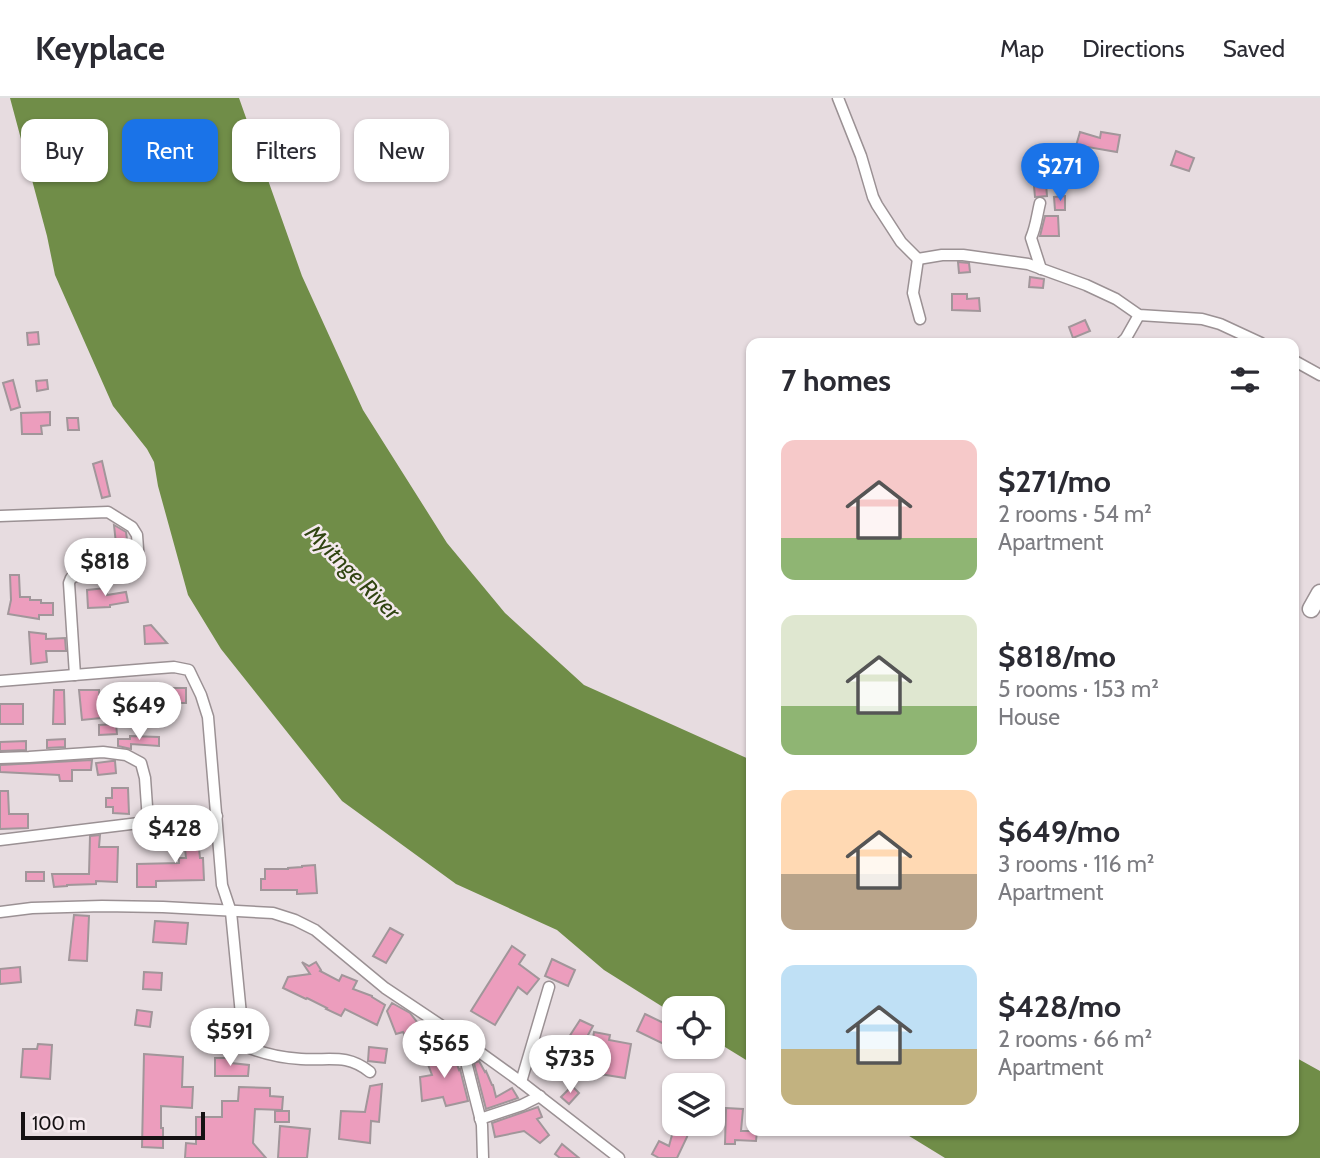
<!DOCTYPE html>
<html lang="en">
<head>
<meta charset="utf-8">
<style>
  body { margin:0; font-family:Cabin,sans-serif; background:#f7f7f7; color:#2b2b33; height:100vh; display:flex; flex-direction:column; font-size:26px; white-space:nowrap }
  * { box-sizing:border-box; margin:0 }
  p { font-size:23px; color:#7c7c81 }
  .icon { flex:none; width:38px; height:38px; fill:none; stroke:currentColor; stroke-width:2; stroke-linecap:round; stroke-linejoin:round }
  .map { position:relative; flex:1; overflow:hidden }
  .side { position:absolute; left:746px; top:240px; width:553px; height:798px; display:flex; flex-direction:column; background:#fff; border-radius:14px; box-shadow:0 2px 5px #0004 }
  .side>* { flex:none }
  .banner { position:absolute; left:21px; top:21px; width:620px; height:63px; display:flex; gap:14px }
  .controls { position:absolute; left:662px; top:898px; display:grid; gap:14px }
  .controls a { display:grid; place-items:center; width:63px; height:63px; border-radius:14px; background:#fff; box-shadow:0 2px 5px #0004; font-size:35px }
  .scale { position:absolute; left:21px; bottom:18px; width:184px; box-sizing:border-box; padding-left:7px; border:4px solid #151113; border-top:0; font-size:19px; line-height:24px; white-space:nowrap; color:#151113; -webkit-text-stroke:5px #f4e9ed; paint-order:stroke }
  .price { position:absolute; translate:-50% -60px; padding:0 16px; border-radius:24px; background:#fff; color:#222; font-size:23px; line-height:46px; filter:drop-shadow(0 2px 4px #0008) }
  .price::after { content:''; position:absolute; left:50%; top:42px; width:21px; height:16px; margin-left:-10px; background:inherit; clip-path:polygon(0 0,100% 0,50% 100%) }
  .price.current { background:#1a73e8; color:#fff }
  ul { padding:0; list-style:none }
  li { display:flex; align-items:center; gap:21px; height:175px; padding:0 35px }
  li span { display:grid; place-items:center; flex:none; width:196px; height:140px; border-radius:14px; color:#555 }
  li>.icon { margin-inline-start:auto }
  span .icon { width:84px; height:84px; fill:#fffc; stroke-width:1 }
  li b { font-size:30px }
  h2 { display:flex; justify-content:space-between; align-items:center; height:84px; padding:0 35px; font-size:30px }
  .chip { padding:0 24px; border-radius:14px; background:#fff; box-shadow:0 2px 5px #0004; font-size:24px; line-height:63px }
  .chip.current { background:#1a73e8; color:#fff }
  header { display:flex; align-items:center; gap:42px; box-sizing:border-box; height:98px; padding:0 35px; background:#fff; border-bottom:2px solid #e1e1e2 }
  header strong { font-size:33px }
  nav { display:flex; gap:38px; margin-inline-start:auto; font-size:24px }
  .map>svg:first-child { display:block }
</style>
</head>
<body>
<header>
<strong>Keyplace</strong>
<nav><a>Map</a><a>Directions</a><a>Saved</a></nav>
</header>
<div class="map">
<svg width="1320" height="1060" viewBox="0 0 1320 1060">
  <rect width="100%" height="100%" fill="#e7dce0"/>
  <!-- water -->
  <g fill="#708d48">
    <polygon points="10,0 239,0 302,178 363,312 447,445 505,515 584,587 751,662 751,965 712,941 712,910 674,910 674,916 604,872 557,832 456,786 342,703 221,551 188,497 158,388 154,364 147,351 113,308 55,177 47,138"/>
    <polygon points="1293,958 1320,973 1320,1060 945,1060 901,1033 1293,1032"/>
  </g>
  <!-- building -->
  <g fill="#ec9dbd" stroke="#a1969a" stroke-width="2">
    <polygon points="1080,34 1100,40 1101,34 1120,37 1117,54 1088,49 1087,51 1076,48"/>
    <polygon points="1176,53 1194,60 1189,73 1171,67"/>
    <polygon points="1046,86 1047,98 1035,99 1034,88"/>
    <polygon points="1065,98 1065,112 1055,112 1054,99"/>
    <polygon points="1045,118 1058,118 1059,138 1040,138"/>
    <polygon points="958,164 969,165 970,174 959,175"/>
    <polygon points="1030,179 1044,181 1043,190 1029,189"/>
    <polygon points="952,196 967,196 967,201 979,200 980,213 952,212"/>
    <polygon points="1085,222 1090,233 1073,240 1069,229"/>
    <polygon points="38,234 39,246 28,247 27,235"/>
    <polygon points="13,282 20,309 11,312 3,285"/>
    <polygon points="47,282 48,291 37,293 36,283"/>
    <polygon points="50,314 50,327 41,328 42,336 22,336 21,315"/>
    <polygon points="67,320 78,320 79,332 68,332"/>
    <polygon points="102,363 110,398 102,400 93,366"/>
    <polygon points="114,427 126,434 130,463 118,464"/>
    <polygon points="10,477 19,477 20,499 30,499 30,502 41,502 41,505 53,505 53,517 39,517 39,521 8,516 11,502"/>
    <polygon points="106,490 107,497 126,494 128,504 110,507 110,509 88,510 87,492"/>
    <polygon points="151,527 167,545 145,546 144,528"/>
    <polygon points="29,534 46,536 46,541 65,540 66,553 46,553 47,564 31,566"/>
    <rect x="170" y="590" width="16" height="15"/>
    <polygon points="54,592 64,592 65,626 53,626"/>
    <polygon points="79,592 99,592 101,620 82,622"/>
    <rect x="0" y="606" width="23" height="20"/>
    <polygon points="116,626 117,636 99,637 99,627"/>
    <polygon points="130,638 159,639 159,648 131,646 131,651 118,648 118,641 130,641"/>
    <polygon points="65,641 65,649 47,650 47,642"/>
    <polygon points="26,643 26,652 0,653 0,644"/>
    <polygon points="92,662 91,672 72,672 72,683 60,683 59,677 0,674 0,667"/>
    <polygon points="112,663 115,663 116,675 98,677 96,665"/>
    <polygon points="112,690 128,690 129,716 113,715 113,709 106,709 106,700 112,700"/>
    <polygon points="0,693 8,693 9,716 28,716 28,730 0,731"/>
    <polygon points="197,730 200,760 203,760 204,782 156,783 156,789 137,789 137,766 179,765 179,760 186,760 183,732"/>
    <polygon points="100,737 99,749 118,749 117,784 96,783 96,786 67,787 67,788 54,789 52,776 89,776 90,738"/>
    <polygon points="315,767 317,795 297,796 297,792 261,792 261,781 265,781 265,771 288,771 288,770 302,769 302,768"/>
    <rect x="26" y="774" width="18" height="9"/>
    <polygon points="74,817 89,818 87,863 69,862"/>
    <polygon points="155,823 188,825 186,846 153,844"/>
    <polygon points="390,830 403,837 386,865 373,858"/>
    <polygon points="512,848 525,857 519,866 539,881 527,896 518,889 495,927 471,913"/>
    <polygon points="552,861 575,872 568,888 545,878"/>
    <polygon points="302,864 309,868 316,864 321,872 320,873 339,883 342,877 357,883 353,891 372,898 372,899 385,907 377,927 345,911 341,918 326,911 327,910 307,900 306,901 283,890 288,879 310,876"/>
    <polygon points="20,869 21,884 0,886 0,871"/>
    <polygon points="144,874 162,875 161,892 143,891"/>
    <polygon points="392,905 410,915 428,938 430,937 439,957 408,944 403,934 396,936 387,913"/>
    <polygon points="137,912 152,914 150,929 135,927"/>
    <polygon points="645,916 674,930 674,951 637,933"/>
    <polygon points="580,922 593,928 573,964 558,956"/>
    <polygon points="594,934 610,937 609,942 631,946 625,980 587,974"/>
    <polygon points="38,946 52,947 50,981 21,979 23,951 37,951"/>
    <polygon points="369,949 387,951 385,965 368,963"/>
    <polygon points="452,952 459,972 460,971 468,1003 446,1008 443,999 422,1003 420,979 432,977 424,956 439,957"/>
    <polygon points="144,956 183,959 182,989 193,989 192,1010 161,1008 161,1030 163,1030 163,1050 142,1049"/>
    <polygon points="215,960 231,960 231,965 249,967 248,978 215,978"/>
    <polygon points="479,963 485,974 486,973 492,987 493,987 496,999 512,990 518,1000 486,1011 474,965"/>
    <polygon points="382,986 379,1024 371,1023 370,1045 339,1041 341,1013 365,1014 370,988"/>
    <polygon points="572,988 579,995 569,1006 561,999"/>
    <polygon points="239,989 270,990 270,998 283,999 282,1012 255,1011 253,1045 266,1060 185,1060 186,1045 196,1046 196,1019 222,1019 222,1003 238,1003"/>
    <polygon points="538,1009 542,1019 537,1021 549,1037 540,1045 524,1033 495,1039 492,1025"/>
    <polygon points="726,1010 743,1011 741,1033 757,1033 756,1043 735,1042 735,1046 725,1046"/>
    <rect x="275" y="1013" width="14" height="11"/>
    <polygon points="675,1026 690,1028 687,1039 677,1060 659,1060 652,1056 659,1043 669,1048"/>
    <polygon points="280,1028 310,1031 307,1060 278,1060"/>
    <polygon points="562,1046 579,1060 560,1060 555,1056"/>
  </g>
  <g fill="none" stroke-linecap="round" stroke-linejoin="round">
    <!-- minor casing -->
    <g stroke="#9b9194" stroke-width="13">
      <g id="minor">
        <polyline points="838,0 861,58 873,99 877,107 901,144 918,161 942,157 963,157 1028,166 1086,187 1116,201 1139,217 1202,221 1220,226 1261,245"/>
        <path d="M1040 105C1037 117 1036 129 1031 140L1041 171"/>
        <polyline points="918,161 913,195 920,221"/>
        <polyline points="1121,245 1126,240 1139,217"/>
        <polyline points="1293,262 1320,277"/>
        <polyline points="0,418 108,414 132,429 137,437 139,465 136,472 131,474 76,478 71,480 69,485 75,577"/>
        <path d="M0 583 148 571 174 569 189 572 201 597 208 619 222 787 231 814 243 937 247 949C264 956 283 960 301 961 329 963 346 955 370 974"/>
        <polyline points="0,660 29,659 103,654 126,657 141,665 145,680 148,723"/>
        <polyline points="0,742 188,719 217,718"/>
        <polyline points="0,814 32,810 102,808 163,809 273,815 295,822 315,832 385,890 460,940 521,984 619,1060"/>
        <polyline points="460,940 482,1027 483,1060"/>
        <polyline points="521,984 549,889"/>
        <polyline points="480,1021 522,1007 540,998"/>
      </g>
    </g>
    <!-- trunk casing -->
    <g stroke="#9b9194" stroke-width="19">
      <polyline id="trunk" points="1311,511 1320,495"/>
    </g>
    <!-- minor -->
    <use href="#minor" stroke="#fff" stroke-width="10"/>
    <!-- trunk -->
    <use href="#trunk" stroke="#fff" stroke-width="16"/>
  </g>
  <g text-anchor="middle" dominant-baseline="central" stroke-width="5" stroke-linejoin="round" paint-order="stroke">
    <!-- water labels -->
    <g font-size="23" font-style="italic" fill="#304411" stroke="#f4e9ed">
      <text transform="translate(353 474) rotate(45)">Myitnge River</text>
    </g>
  </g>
</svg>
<div class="controls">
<a><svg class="icon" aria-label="locate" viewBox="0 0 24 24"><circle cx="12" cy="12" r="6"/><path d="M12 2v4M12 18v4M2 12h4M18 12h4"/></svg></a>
<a><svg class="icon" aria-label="layers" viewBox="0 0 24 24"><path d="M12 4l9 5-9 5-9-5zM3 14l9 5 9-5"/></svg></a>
</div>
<div class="scale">100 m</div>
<b class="price current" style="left:1060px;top:105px">$271</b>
<b class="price" style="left:105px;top:500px">$818</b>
<b class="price" style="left:139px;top:644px">$649</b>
<b class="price" style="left:175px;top:767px">$428</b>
<b class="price" style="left:230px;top:970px">$591</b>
<b class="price" style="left:444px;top:982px">$565</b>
<b class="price" style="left:570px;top:997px">$735</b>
<div class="banner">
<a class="chip">Buy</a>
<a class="chip current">Rent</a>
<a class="chip">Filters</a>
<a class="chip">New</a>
</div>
<section class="side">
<h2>7 homes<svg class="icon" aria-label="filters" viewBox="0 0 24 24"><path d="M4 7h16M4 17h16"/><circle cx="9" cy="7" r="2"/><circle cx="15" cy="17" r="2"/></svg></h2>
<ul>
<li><span style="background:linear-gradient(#f6c9c9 70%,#8fb573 0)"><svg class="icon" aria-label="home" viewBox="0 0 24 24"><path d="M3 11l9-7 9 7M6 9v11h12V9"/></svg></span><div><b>$271/mo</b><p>2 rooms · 54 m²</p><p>Apartment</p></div></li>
<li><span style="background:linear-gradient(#dfe7d0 65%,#8fb573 0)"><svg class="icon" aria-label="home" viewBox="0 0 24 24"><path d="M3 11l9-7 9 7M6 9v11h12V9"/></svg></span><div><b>$818/mo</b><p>5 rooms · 153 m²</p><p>House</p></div></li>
<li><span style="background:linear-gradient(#ffd9b3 60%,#b9a48a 0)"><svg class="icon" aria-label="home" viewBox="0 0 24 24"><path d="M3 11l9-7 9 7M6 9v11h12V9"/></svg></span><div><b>$649/mo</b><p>3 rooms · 116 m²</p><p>Apartment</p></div></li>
<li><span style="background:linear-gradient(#bfe0f5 60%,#c2b280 0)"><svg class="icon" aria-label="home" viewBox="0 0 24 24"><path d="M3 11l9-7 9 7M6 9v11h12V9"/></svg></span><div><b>$428/mo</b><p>2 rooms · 66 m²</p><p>Apartment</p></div></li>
</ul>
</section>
</div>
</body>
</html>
